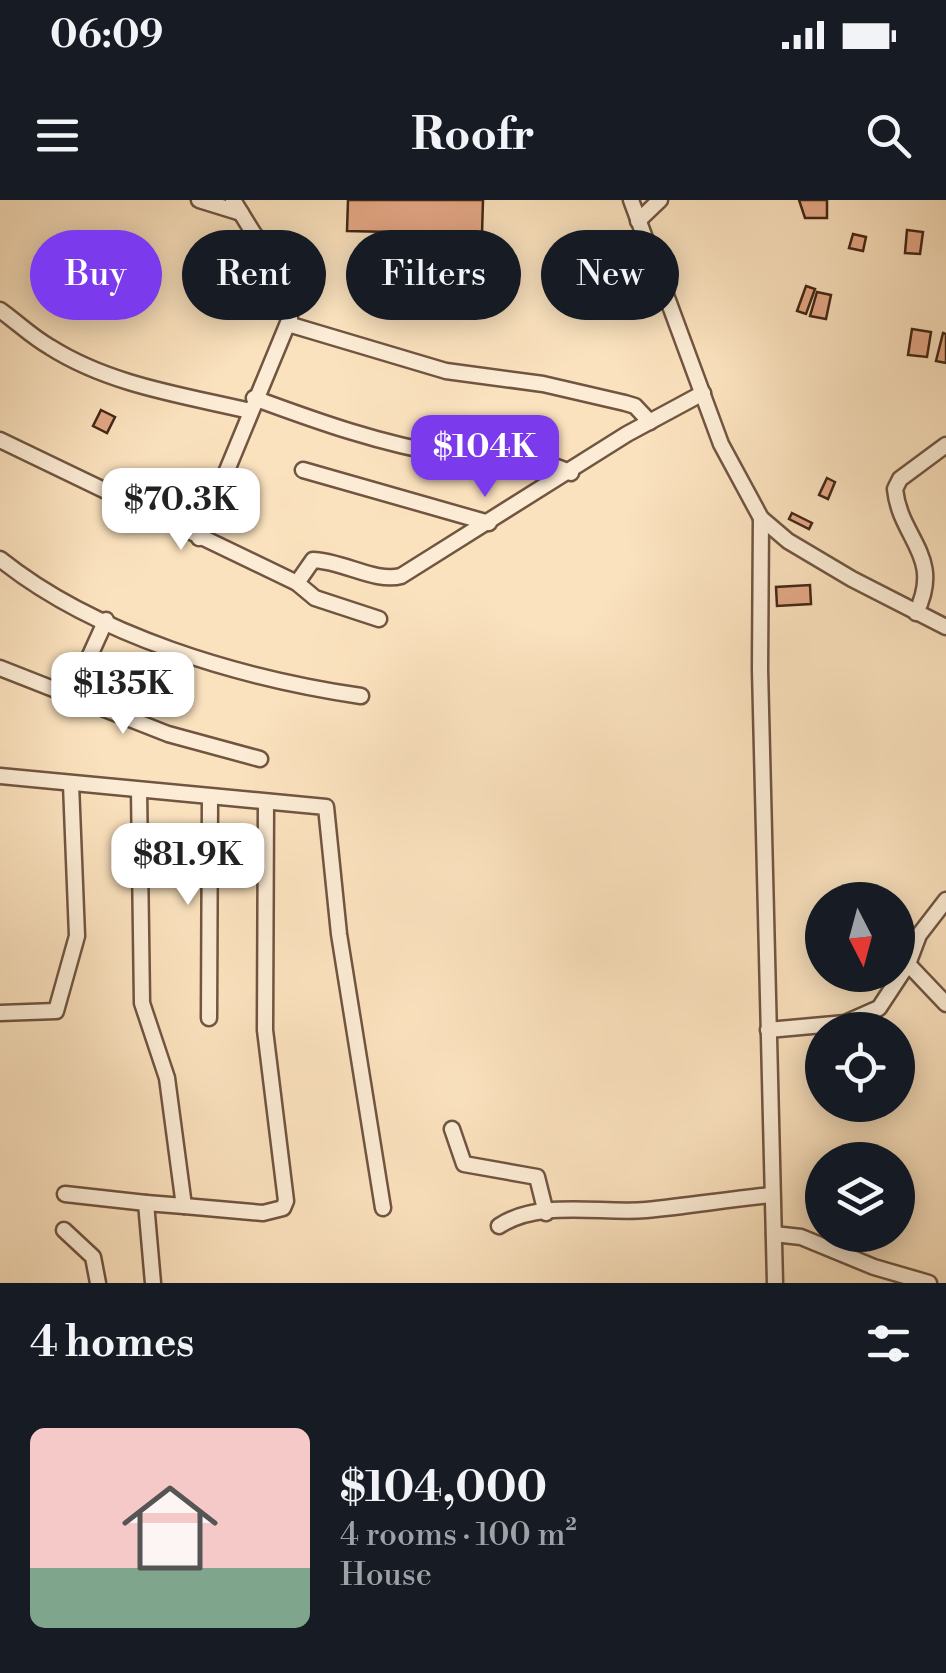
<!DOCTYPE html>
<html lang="en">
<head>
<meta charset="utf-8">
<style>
  body { margin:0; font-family:"Libre Bodoni",serif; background:#20242c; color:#f1f3f6; height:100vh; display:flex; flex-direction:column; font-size:38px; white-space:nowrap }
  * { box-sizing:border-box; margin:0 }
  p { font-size:32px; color:#9ea1a6 }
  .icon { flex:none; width:55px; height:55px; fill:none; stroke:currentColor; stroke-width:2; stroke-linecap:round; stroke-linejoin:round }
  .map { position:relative; height:1083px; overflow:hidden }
  .panel { display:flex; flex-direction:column; background:#171b24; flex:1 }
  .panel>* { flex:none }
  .top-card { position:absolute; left:30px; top:30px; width:888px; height:90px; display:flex; gap:20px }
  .needle { width:65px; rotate:174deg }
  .controls { position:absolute; left:805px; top:682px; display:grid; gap:20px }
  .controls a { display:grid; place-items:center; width:110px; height:110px; border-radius:50%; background:#171b24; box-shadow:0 5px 25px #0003; font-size:50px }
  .price { position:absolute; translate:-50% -85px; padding:0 22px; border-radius:20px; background:#fff; color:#222; font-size:32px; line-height:65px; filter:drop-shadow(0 2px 5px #0008) }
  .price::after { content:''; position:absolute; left:50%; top:60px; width:30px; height:22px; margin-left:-15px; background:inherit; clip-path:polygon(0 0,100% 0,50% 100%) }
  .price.current { background:#7c3aed; color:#fff }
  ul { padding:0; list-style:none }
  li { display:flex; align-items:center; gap:30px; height:250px; padding:0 30px }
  li span { display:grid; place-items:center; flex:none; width:280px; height:200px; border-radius:15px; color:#555 }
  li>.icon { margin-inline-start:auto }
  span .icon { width:120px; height:120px; fill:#fffc; stroke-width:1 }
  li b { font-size:42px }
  h2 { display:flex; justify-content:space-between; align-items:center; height:120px; padding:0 30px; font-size:42px }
  .pill { padding:0 35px; border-radius:45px; background:#171b24; box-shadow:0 5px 25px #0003; font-size:35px; line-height:90px }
  .pill.current { background:#7c3aed; color:#fff }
  .status { display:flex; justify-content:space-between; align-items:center; height:70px; padding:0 50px; background:#171b24; direction:ltr }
  .status svg { height:28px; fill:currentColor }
  header { display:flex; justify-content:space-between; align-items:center; height:130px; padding:0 30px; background:#171b24; font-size:45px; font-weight:700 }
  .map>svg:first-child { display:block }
</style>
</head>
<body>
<div class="status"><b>06:09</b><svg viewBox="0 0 49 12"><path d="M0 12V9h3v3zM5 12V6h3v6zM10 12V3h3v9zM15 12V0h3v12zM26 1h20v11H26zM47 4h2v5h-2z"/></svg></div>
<header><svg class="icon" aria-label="menu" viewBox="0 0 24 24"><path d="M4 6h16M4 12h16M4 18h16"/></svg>Roofr<svg class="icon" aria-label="search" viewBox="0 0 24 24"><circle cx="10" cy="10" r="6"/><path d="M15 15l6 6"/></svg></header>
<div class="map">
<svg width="946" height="1083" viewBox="0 0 946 1083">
  <rect width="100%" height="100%" fill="#fbe2be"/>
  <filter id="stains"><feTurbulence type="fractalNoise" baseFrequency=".002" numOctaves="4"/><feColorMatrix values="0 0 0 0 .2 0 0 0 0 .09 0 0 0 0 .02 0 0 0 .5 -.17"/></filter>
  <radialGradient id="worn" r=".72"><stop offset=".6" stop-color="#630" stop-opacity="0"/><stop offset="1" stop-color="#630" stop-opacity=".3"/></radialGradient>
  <!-- building -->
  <g fill="#e4a886" stroke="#422616" stroke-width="2.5">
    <polygon points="348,0 483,0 482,34 347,31"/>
    <polygon points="799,0 827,0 827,18 805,18"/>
    <polygon points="907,30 923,32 920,54 905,53"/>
    <polygon points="853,34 866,37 863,51 849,48"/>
    <polygon points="806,86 815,89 806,114 797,111"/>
    <polygon points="817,92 831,95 826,119 810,116"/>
    <polygon points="912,129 931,132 927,157 908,155"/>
    <polygon points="943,133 946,134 946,163 936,161"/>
    <polygon points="101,210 115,217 107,233 93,226"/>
    <polygon points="827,278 835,282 828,299 819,295"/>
    <polygon points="792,313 812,323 809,329 789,319"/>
    <polygon points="810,385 811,404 777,406 776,387"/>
  </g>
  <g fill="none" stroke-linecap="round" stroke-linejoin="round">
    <!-- minor casing -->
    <g stroke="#705540" stroke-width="19">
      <g id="minor">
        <polyline points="199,0 241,13"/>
        <polyline points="631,0 721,244 761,318 788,341 852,379 946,427"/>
        <polyline points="638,21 660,0"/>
        <path d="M0 110C17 122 32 137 50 147 110 185 182 195 250 211"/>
        <polyline points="288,124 446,171 543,184 625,203 635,206 650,222"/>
        <path d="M254 198C319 222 381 244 449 255 498 264 523 250 571 273"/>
        <polyline points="0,240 297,383 315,398 379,419"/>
        <polyline points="303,270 489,323"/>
        <polyline points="761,318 760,469 775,1083"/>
        <polyline points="199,338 290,118 279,62 254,34 233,0"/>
        <path d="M0 359C96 436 240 478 361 496"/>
        <path d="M297 383 313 360C343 361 376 383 401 376L627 234 703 193"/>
        <path d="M916 413C944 356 900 339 895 289L900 279 946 245"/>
        <polyline points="0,468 168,534 260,559"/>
        <polyline points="72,495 106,420"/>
        <polyline points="0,576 326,607 339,734 383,1008"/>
        <polyline points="139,590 142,803 167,878 184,1006 146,1003"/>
        <polyline points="908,764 946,804"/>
        <polyline points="0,813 56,811 77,736 71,584"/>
        <polyline points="209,818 210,599"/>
        <polyline points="768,830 845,823 879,808 908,764 919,735 946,700"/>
        <polyline points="452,929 464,964 537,977 546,1013"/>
        <polyline points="65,994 146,1003 153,1083"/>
        <polyline points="184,1006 263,1013 283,1008 286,1001 265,830 266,602"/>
        <path d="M499 1026C540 999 601 1014 646 1010 688 1006 730 999 772 995"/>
        <polyline points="64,1030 93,1057 98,1083"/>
        <polyline points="774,1034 801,1037 874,1067 929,1083"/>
      </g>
    </g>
    <!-- minor -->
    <use href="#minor" stroke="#fcecd5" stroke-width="14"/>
  </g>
  <rect width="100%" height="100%" filter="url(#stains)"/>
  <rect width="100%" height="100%" fill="url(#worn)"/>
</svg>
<div class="controls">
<a><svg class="needle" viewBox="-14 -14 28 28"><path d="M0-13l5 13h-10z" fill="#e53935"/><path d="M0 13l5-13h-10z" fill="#9ea1a6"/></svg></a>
<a><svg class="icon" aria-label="locate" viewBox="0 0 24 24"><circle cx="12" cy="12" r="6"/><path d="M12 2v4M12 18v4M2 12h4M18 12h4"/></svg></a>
<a><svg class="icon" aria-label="layers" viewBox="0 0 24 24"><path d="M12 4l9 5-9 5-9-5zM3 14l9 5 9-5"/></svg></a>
</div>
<b class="price current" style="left:485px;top:300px">$104K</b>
<b class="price" style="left:181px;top:353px">$70.3K</b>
<b class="price" style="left:123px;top:537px">$135K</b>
<b class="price" style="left:188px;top:708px">$81.9K</b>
<div class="top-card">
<a class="pill current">Buy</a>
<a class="pill">Rent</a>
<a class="pill">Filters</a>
<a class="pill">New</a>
</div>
</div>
<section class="panel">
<h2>4 homes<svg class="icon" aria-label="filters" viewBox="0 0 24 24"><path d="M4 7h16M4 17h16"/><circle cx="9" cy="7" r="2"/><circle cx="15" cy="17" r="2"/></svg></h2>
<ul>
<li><span style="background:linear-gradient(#f6c9c9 70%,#7fa58c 0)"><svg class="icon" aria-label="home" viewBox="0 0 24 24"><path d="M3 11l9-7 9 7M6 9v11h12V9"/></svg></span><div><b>$104,000</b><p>4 rooms · 100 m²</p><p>House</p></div></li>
</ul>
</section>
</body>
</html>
